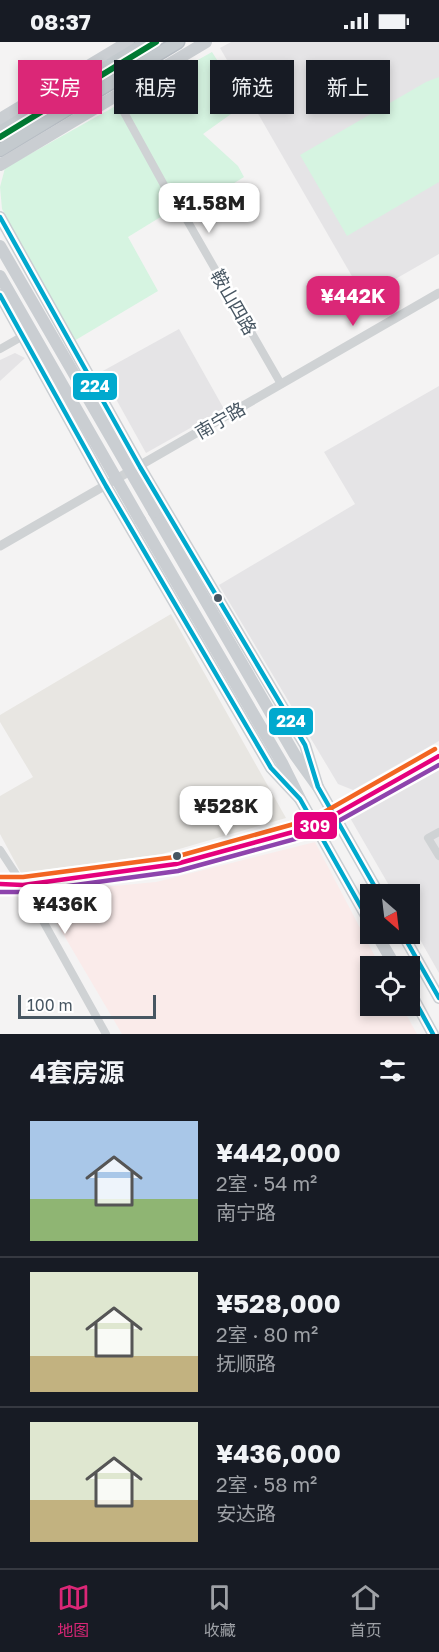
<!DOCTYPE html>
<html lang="zh">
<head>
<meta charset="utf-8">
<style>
  body { margin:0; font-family:"Golos Text","Noto Sans SC",sans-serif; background:#20242c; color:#f1f3f6; height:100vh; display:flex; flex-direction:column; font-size:22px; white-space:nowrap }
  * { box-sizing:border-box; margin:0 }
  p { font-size:20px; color:#9ea1a6 }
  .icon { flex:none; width:33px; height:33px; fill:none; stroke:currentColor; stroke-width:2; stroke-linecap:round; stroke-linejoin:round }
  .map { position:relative; height:992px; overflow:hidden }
  .drawer { display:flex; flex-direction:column; background:#171b24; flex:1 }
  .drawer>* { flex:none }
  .guide { position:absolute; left:18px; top:18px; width:404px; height:54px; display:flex; gap:12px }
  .needle { width:39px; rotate:152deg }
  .controls { position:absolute; left:360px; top:842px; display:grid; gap:12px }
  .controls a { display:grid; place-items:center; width:60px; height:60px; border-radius:0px; background:#171b24; box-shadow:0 3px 9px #0003; font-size:30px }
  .scale { position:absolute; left:18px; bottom:15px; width:138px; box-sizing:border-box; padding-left:6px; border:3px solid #475662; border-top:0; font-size:16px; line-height:21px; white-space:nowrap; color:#475662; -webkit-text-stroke:4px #fff; paint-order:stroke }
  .price { position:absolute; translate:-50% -51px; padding:0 14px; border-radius:12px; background:#fff; color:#222; font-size:20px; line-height:39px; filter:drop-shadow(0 2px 3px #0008) }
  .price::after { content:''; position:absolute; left:50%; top:36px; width:18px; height:14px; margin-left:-9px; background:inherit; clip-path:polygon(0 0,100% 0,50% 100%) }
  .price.on { background:#db2777; color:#fff }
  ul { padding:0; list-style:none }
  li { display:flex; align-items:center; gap:18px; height:150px; padding:0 30px }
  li+li { border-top:2px solid #363941 }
  li span { display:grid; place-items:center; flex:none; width:168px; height:120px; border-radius:0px; color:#555 }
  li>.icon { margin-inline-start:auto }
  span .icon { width:72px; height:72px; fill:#fffc; stroke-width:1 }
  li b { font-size:26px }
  h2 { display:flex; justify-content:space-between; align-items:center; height:72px; padding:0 30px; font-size:26px }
  .chip { padding:0 21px; border-radius:0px; background:#171b24; box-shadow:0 3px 9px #0003; font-size:21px; line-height:54px }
  .chip.on { background:#db2777; color:#fff }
  .status { display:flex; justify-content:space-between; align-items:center; height:42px; padding:0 30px; background:#171b24; direction:ltr }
  .status svg { height:16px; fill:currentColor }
  .dock { display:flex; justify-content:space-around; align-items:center; height:84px; border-top:2px solid #363941; background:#171b24; font-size:16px; color:#9ea1a6 }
  .dock a { display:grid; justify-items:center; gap:3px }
  .dock .on { color:#db2777 }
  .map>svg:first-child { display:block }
</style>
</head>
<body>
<div class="status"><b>08:37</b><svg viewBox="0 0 49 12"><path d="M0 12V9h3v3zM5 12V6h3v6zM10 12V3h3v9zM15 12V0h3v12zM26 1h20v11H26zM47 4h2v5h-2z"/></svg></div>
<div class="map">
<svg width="439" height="992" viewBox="0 0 439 992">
  <rect width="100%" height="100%" fill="#f4f3f3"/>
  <!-- commercial -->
  <polygon fill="#e8e6e2" points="171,572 286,776 162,812 21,831 0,792 0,754 33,735 0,680 0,673"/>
  <!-- education -->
  <g fill="#e5e4e6">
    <polygon points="231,0 439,0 439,212 364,255 220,6"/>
    <polygon points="179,287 224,367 146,411 101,330"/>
    <polygon points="15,311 25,316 0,339 0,318"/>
    <polygon points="439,344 439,699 353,748 338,742 219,543 355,462 324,410"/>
    <polygon points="439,724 439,931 410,880 410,852 394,852 349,774"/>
  </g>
  <!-- medical -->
  <polygon fill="#faebea" points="315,800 380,924 370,924 370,963 401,963 417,992 122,992 39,851 156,840"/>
  <!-- green -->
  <g fill="#d6f4e1">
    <polygon points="212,10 245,62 203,92 238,124 244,135 190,168 185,160 128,195 158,249 74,299 2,167 0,145 5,126"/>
    <polygon points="439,35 439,140 347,194 300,113 426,40"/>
  </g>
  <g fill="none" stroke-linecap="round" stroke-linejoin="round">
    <!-- trunk casing -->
    <g stroke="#b7bdc4" stroke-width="15">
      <g id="trunk">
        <polyline points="0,90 147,0"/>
        <polyline points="0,108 178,0"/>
      </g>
    </g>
    <!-- minor -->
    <g stroke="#cfd2d4" stroke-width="8">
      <polyline points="115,54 164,143 180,166 281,342"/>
      <polyline points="0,307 23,294"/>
      <polyline points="439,790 428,796 439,814"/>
      <polyline points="0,808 23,843 106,992"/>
    </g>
    <!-- tertiary -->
    <polyline stroke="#cfd2d4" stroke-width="9" points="0,504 439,251"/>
    <!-- secondary -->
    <polyline stroke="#cfd3d6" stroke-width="10" points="0,842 23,843 176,822 218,812 315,784 360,757 439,714"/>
    <!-- primary -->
    <g stroke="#caced2" stroke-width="12">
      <polyline points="0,77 128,0"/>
      <polyline points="0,123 206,0"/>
      <polyline points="0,175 140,425 305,703 318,745"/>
      <polyline points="0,253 106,444 271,726 300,757"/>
      <polyline points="154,470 295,713 318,745 379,852"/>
      <polyline points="140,478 282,721 300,757 370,881"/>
      <polyline points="376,891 395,924"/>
      <polyline points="402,891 439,956"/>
      <polyline points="410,950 433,992"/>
    </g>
    <!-- trunk -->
    <use href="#trunk" stroke="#c4cace" stroke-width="12"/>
    <!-- primary-bridge -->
    <g stroke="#caced2" stroke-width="12">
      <polyline points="0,204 154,470"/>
      <polyline points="0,234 140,478"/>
    </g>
    <!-- bus-1 casing -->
    <g stroke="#fff" stroke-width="9">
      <g id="bus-1">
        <polyline points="0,175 140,425 305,703 318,745 379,852"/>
        <polyline points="0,253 106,444 271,726 300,757 370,881"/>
        <polyline points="402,891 439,956"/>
        <polyline points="410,950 433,992"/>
      </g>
    </g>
    <!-- bus-2 casing -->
    <g stroke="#fff" stroke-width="9">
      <polyline id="bus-2" points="0,842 23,843 176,822 315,784 439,714"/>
    </g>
    <!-- bus-3 casing -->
    <g stroke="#fff" stroke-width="9">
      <polyline id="bus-3" points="0,850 24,850 178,829 317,791 439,723"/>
    </g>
    <!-- bus-4 casing -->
    <g stroke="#fff" stroke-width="9">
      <polyline id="bus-4" points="0,835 23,835 175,815 312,777 435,707"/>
    </g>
    <!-- bus-1 -->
    <use href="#bus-1" stroke="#00a9ce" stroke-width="4.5"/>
    <!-- bus-2 -->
    <use href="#bus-2" stroke="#e5007d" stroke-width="4.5"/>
    <!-- bus-3 -->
    <use href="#bus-3" stroke="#8e44ad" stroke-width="4.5"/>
    <!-- bus-4 -->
    <use href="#bus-4" stroke="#f26522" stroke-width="4.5"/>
    <!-- metro-1 casing -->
    <g stroke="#fff" stroke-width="10">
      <polyline id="metro-1" points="0,95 156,0"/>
    </g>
    <!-- metro-1 -->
    <use href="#metro-1" stroke="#007a33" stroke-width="6"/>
  </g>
  <!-- markers -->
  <g fill="#475662" stroke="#fff" stroke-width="2">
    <circle cx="218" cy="556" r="5"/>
    <circle cx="177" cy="814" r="5"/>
  </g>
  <g text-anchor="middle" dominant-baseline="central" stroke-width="5" stroke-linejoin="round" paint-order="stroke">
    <!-- street labels -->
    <g font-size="18" fill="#475662" stroke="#fff">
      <text transform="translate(234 260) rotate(60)">鞍山四路</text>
      <text transform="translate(220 378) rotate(-30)">南宁路</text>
    </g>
  </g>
  <g stroke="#fff" stroke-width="2">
    <rect x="72" y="330" width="46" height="29" rx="6" fill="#00a9ce"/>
    <rect x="268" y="665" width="46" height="29" rx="6" fill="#00a9ce"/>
    <rect x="293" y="769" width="45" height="29" rx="6" fill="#e5007d"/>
  </g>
  <g font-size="16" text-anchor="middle" font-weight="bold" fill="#fff">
    <text x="95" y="350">224</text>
    <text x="291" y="685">224</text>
    <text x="315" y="790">309</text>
  </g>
</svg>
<div class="controls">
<a><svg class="needle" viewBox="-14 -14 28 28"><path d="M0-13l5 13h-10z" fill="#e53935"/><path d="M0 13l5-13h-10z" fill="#9ea1a6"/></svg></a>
<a><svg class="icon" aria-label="locate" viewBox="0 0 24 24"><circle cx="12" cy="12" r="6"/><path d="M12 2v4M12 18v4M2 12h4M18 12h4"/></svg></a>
</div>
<div class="scale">100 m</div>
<b class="price" style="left:209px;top:192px">¥1.58M</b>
<b class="price on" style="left:353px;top:285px">¥442K</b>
<b class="price" style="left:226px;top:795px">¥528K</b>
<b class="price" style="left:65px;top:893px">¥436K</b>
<div class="guide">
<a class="chip on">买房</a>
<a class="chip">租房</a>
<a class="chip">筛选</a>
<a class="chip">新上</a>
</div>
</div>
<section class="drawer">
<h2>4套房源<svg class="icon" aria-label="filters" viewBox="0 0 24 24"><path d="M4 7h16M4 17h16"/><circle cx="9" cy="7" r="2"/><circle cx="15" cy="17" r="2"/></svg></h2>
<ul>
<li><span style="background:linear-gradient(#a9c7e8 65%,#8fb573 0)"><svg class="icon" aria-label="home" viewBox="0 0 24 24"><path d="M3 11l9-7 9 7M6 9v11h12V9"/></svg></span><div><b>¥442,000</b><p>2室 · 54 m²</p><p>南宁路</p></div></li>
<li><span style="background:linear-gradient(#dfe7d0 70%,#c2b280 0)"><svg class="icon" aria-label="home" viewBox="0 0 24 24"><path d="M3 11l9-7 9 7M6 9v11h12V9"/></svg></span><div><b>¥528,000</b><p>2室 · 80 m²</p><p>抚顺路</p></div></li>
<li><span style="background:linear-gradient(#dfe7d0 65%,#c2b280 0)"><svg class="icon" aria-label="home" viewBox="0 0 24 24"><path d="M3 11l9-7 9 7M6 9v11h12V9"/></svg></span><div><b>¥436,000</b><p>2室 · 58 m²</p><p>安达路</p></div></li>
</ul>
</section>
<nav class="dock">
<a class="on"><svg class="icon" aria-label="map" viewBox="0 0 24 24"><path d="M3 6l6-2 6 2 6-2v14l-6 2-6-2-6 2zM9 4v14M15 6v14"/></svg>地图</a>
<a><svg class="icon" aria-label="saved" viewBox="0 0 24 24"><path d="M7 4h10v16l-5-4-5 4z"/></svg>收藏</a>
<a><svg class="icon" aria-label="home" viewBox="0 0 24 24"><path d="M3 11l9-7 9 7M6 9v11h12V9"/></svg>首页</a>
</nav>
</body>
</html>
